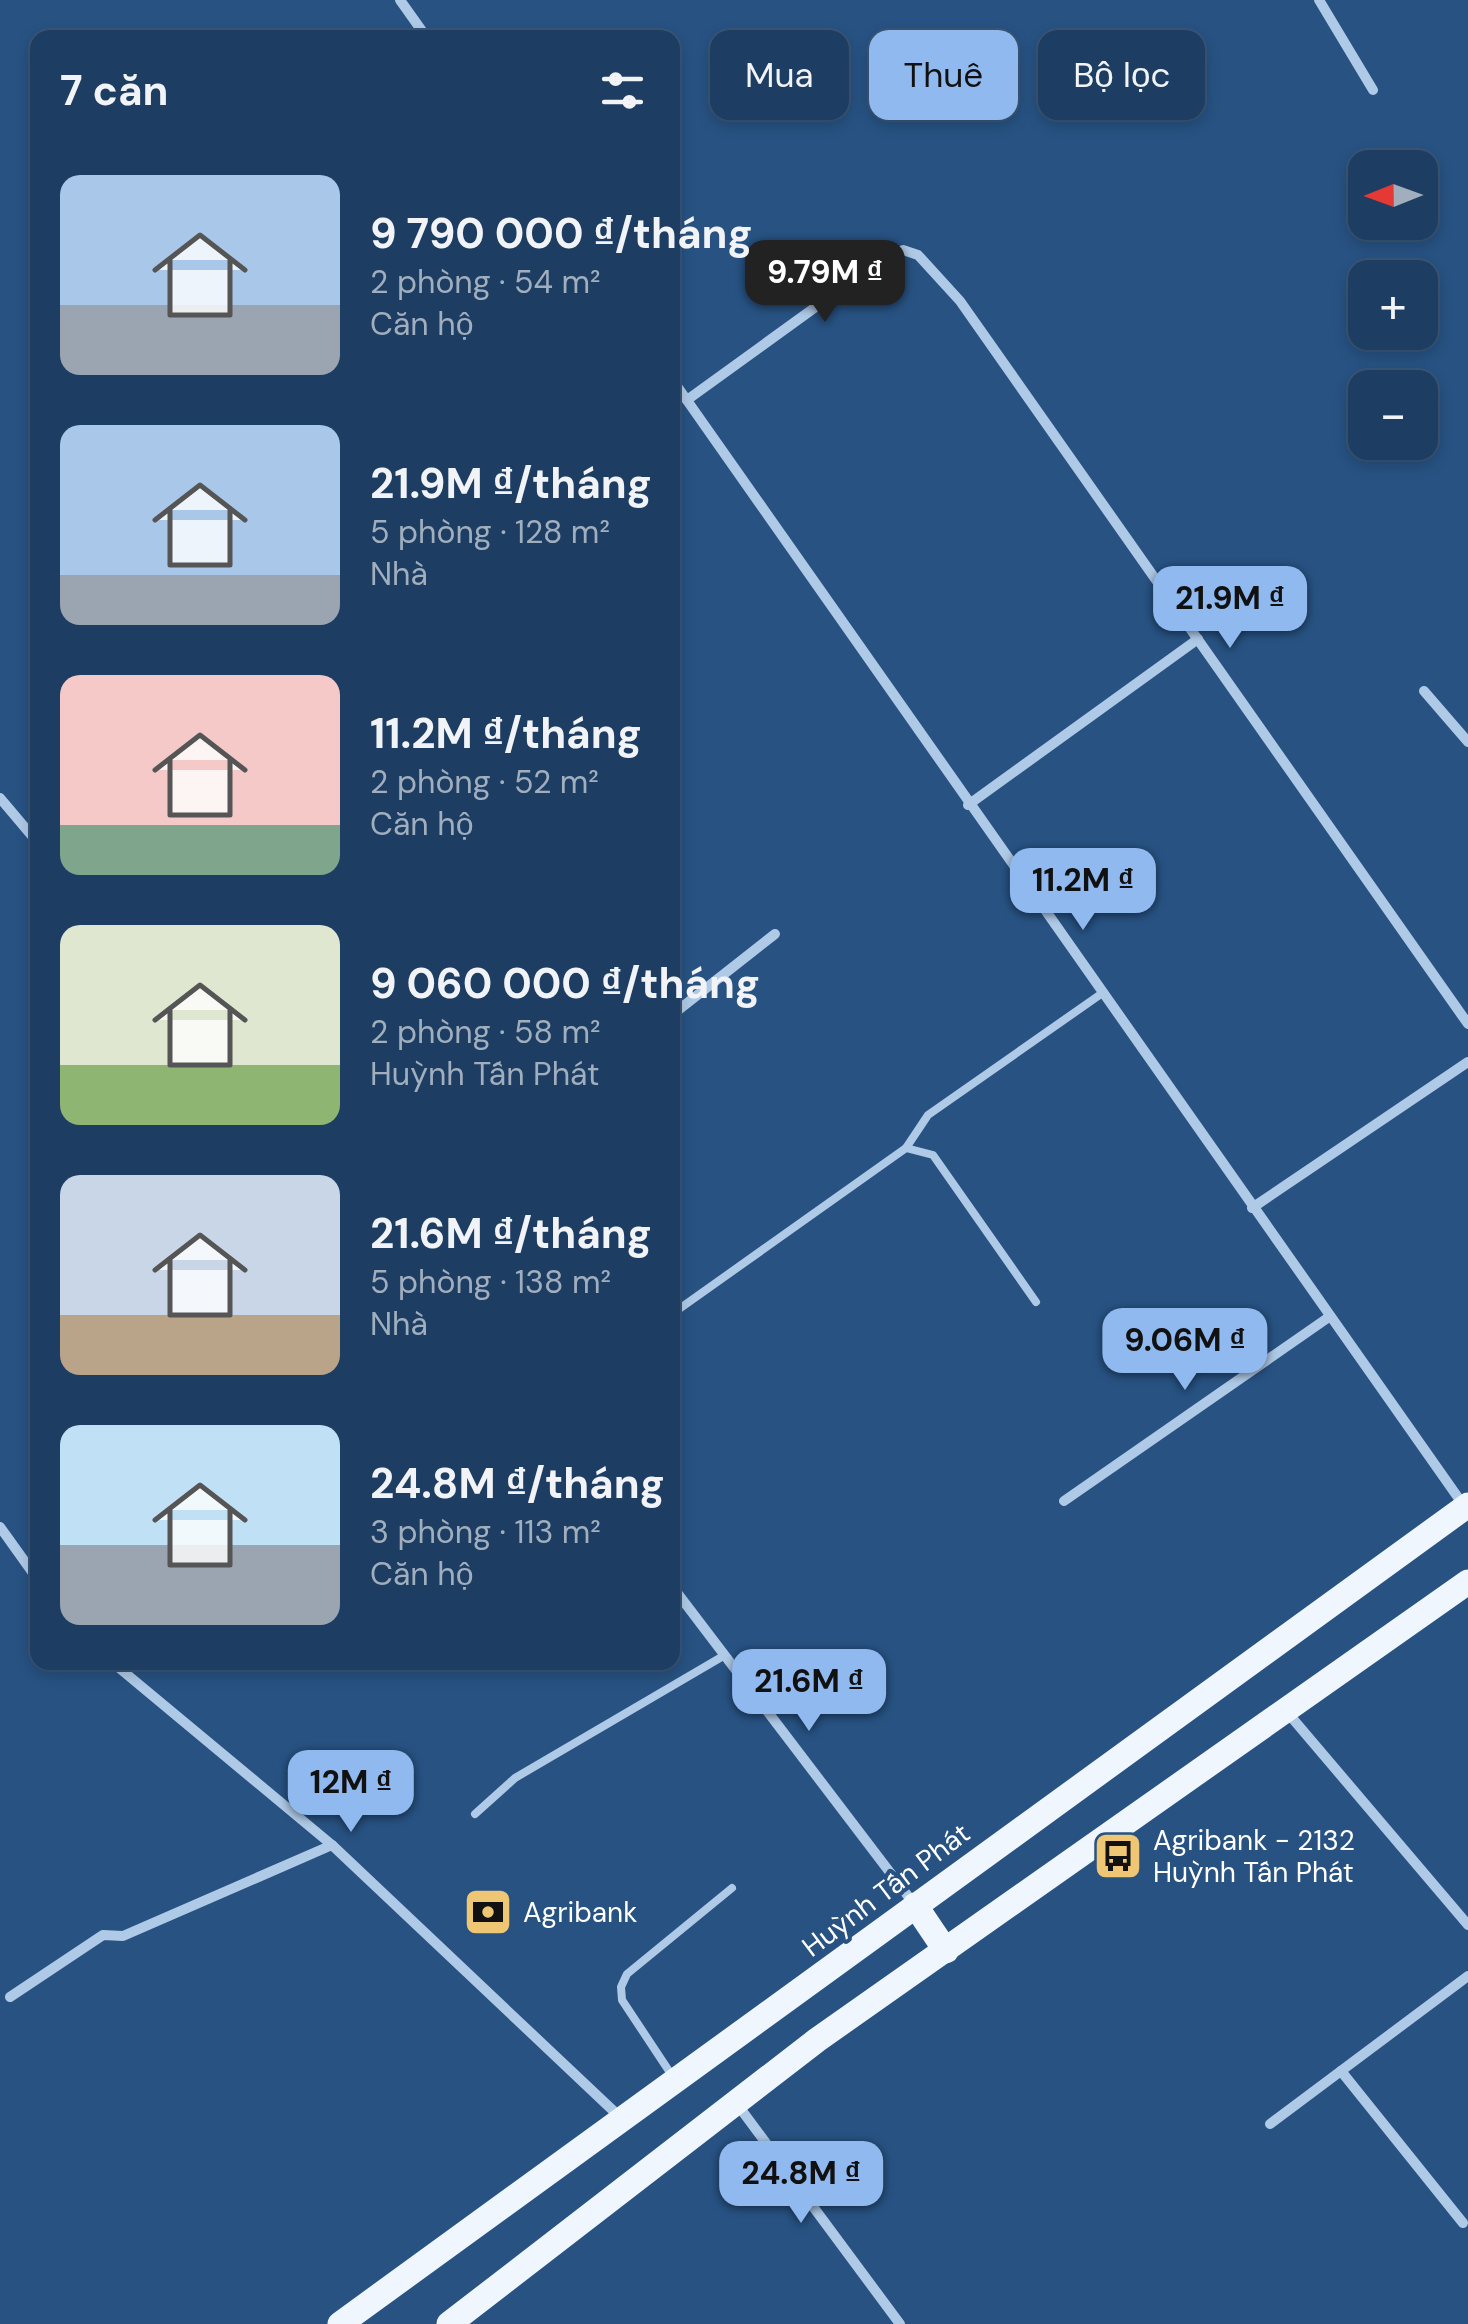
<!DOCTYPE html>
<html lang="vi">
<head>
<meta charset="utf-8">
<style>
  body { margin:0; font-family:"DM Sans",sans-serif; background:#254568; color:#f1f3f6; height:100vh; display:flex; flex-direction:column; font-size:38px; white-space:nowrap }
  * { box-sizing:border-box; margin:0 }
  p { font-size:32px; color:#a0aebe }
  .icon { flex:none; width:55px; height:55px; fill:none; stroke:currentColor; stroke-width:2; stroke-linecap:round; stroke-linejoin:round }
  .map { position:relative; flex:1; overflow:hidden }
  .details { position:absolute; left:30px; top:30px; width:650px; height:1640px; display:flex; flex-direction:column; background:#1d3e62; border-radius:20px; box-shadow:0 5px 15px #0003,0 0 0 2px #3b5777 }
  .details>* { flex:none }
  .guide { position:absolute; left:710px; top:30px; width:608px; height:90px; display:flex; gap:20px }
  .needle { width:65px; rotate:269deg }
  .controls { position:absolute; left:1348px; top:150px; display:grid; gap:20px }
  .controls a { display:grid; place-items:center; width:90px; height:90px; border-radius:20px; background:#1d3e62; box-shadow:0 5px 15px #0003,0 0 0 2px #3b5777; font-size:50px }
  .price { position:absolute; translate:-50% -85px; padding:0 22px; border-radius:20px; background:#90b9f0; color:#111; font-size:32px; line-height:65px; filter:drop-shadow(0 2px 5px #0008) }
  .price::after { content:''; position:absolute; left:50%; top:60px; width:30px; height:22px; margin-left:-15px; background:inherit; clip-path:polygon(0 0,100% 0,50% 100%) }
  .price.selected { background:#222; color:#fff }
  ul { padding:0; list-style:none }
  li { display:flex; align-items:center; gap:30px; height:250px; padding:0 30px }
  li span { display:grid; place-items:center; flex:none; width:280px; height:200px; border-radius:20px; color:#555 }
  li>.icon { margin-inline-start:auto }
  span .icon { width:120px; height:120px; fill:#fffc; stroke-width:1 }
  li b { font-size:42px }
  h2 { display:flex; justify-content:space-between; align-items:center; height:120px; padding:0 30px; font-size:42px }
  .tag { padding:0 35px; border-radius:20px; background:#1d3e62; box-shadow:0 5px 15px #0003,0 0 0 2px #3b5777; font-size:35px; line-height:90px }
  .tag.selected { background:#90b9f0; color:#111 }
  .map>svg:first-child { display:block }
</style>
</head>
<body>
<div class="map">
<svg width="1468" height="2324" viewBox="0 0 1468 2324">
  <rect width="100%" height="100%" fill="#275282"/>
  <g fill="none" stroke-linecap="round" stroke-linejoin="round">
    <!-- service -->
    <g stroke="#afcae7" stroke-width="8">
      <polyline points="906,1148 928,1115 1101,994"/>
      <polyline points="672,1314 906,1148 933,1155 1036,1302"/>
      <polyline points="475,1814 515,1778 725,1655"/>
      <polyline points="673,2077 622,2000 621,1987 627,1974 732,1888"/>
    </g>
    <!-- minor -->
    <g stroke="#afcae7" stroke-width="10">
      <polyline points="400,0 427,38"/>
      <polyline points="1319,0 1373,90"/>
      <polyline points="672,379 1464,1506"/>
      <polyline points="687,400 882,259 903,250 918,255 960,301 1468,1024"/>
      <polyline points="1424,691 1468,742"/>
      <polyline points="0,798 38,843"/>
      <polyline points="968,805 1198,639"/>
      <polyline points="672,1015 775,934"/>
      <polyline points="1252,1208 1468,1062"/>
      <polyline points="1064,1501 1329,1317"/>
      <polyline points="0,1527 38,1580"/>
      <polyline points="672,1586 914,1904"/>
      <polyline points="112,1662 332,1845"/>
      <polyline points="1287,1712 1468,1925"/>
      <polyline points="10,1997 103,1935 123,1936 332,1845 622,2119"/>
      <polyline points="1341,2071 1463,2223"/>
      <polyline points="737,2104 900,2324"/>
      <polyline points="1270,2124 1468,1976"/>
    </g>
    <!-- primary -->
    <g stroke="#f0f6fd" stroke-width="25">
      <polyline points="915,1905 946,1951"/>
      <polyline points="340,2324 1468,1505"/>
      <polyline points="449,2324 817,2040 1468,1582"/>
    </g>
  </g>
  <!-- icons -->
  <defs>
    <g id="bus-square" transform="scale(2.5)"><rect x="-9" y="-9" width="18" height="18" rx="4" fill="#efc774" stroke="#275282"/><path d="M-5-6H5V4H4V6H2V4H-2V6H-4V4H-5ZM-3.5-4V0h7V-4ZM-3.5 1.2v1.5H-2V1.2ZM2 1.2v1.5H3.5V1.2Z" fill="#111"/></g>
    <g id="bank-square" transform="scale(2.5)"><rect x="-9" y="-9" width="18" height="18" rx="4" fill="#efc774" stroke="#275282"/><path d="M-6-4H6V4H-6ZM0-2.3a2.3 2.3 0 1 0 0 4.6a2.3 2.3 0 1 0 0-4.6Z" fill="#111"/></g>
  </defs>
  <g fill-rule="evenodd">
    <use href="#bus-square" x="1118" y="1856"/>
    <use href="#bank-square" x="488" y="1912"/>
  </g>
  <g text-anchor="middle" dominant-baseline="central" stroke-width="8" stroke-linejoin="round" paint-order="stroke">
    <!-- poi labels -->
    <g font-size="28" fill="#fff" stroke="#275282" text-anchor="start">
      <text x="1153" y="1840">Agribank - 2132<tspan x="1153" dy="32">Huỳnh Tấn Phát</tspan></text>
      <text x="523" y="1912">Agribank</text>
    </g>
    <!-- street labels -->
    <g font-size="28" fill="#fff" stroke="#275282">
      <text transform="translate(886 1890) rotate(-37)">Huỳnh Tấn Phát</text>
    </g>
  </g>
</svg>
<div class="controls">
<a><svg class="needle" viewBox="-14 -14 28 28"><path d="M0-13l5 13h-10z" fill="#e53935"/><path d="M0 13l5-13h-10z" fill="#a0aebe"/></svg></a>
<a>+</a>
<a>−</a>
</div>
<b class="price selected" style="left:825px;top:325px">9.79M ₫</b>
<b class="price" style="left:1230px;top:651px">21.9M ₫</b>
<b class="price" style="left:1083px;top:933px">11.2M ₫</b>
<b class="price" style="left:1185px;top:1393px">9.06M ₫</b>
<b class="price" style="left:809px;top:1734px">21.6M ₫</b>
<b class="price" style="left:351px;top:1835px">12M ₫</b>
<b class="price" style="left:801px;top:2226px">24.8M ₫</b>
<div class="guide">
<a class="tag">Mua</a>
<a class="tag selected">Thuê</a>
<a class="tag">Bộ lọc</a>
</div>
<section class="details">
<h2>7 căn<svg class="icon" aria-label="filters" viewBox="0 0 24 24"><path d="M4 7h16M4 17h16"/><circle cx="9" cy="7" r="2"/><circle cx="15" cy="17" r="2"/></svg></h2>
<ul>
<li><span style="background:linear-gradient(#a9c7e8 65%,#9aa5b1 0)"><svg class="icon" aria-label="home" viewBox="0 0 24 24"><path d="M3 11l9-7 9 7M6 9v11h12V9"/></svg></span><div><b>9 790 000 ₫/tháng</b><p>2 phòng · 54 m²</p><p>Căn hộ</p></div></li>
<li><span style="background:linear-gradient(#a9c7e8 75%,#9aa5b1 0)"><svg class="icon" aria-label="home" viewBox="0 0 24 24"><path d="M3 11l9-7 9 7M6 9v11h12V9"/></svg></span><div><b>21.9M ₫/tháng</b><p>5 phòng · 128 m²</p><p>Nhà</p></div></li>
<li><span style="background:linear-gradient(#f6c9c9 75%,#7fa58c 0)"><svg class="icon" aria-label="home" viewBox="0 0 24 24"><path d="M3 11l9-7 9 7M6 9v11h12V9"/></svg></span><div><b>11.2M ₫/tháng</b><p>2 phòng · 52 m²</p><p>Căn hộ</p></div></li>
<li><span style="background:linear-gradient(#dfe7d0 70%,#8fb573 0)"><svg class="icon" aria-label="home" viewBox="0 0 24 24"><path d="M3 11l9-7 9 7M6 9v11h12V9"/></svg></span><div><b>9 060 000 ₫/tháng</b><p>2 phòng · 58 m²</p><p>Huỳnh Tấn Phát</p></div></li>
<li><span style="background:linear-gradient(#c9d6e8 70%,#b9a48a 0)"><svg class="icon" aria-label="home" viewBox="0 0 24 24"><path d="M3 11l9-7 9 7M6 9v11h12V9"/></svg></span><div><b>21.6M ₫/tháng</b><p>5 phòng · 138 m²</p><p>Nhà</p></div></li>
<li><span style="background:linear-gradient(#bfe0f5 60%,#9aa5b1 0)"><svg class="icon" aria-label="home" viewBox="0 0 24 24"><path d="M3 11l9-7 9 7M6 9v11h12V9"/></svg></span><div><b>24.8M ₫/tháng</b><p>3 phòng · 113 m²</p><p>Căn hộ</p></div></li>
</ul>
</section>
</div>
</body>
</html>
